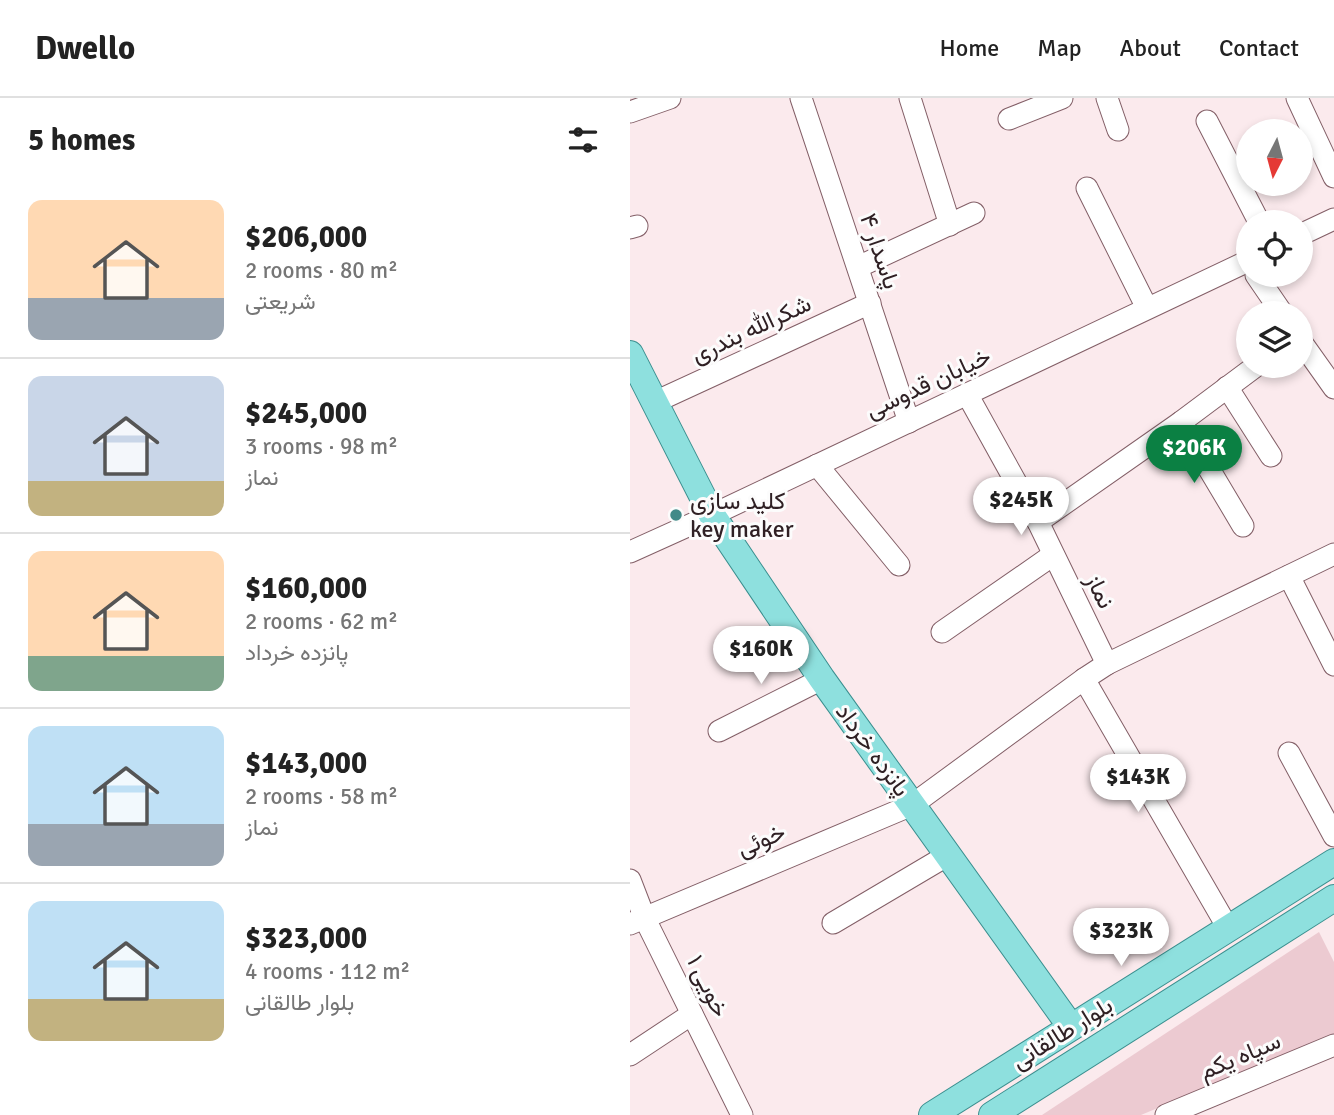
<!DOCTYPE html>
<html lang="en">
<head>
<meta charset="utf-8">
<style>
  body { margin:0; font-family:Signika,Vazirmatn,sans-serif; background:#f2f2f2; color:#222; height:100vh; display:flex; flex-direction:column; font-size:26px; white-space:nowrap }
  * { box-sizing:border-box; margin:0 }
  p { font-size:23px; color:#767676 }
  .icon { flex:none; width:38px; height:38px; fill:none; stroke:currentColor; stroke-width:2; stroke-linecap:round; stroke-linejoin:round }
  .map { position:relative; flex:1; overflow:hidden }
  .panel { display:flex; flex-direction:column; background:#fff; width:630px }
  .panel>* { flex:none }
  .needle { width:46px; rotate:186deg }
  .tools { position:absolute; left:606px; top:21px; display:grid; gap:14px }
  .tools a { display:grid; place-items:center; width:77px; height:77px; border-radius:50%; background:#fff; box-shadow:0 4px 10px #0003; font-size:35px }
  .price { position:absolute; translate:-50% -60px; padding:0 16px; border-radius:24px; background:#fff; color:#222; font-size:23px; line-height:46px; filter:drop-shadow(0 2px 4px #0008) }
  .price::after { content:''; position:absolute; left:50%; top:42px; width:21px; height:16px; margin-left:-10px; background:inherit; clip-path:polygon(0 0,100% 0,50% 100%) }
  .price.on { background:#0b8043; color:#fff }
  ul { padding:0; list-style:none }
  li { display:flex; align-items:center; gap:21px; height:175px; padding:0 28px }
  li+li { border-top:2px solid #e0e0e0 }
  li span { display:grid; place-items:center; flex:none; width:196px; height:140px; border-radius:14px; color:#555 }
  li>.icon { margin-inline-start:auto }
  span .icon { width:84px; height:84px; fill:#fffc; stroke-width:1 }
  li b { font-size:30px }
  h2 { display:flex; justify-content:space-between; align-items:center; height:84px; padding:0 28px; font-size:30px }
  header { display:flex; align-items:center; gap:42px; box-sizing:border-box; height:98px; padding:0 35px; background:#fff; border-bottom:2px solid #e0e0e0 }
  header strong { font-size:33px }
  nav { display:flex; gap:38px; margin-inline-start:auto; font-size:24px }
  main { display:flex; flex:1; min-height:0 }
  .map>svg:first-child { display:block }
</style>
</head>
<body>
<header>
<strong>Dwello</strong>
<nav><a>Home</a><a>Map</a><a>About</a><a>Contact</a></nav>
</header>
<main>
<section class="panel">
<h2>5 homes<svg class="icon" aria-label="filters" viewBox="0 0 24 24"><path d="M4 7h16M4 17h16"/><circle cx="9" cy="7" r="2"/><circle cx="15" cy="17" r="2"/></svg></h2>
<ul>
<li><span style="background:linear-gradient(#ffd9b3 70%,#9aa5b1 0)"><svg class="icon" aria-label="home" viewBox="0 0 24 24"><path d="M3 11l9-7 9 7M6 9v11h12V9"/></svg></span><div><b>$206,000</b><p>2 rooms · 80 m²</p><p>شریعتی</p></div></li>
<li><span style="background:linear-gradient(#c9d6e8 75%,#c2b280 0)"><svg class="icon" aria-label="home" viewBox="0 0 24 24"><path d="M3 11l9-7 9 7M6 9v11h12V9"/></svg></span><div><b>$245,000</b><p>3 rooms · 98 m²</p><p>نماز</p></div></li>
<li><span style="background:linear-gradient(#ffd9b3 75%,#7fa58c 0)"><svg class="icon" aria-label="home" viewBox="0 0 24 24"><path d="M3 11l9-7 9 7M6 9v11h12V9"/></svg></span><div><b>$160,000</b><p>2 rooms · 62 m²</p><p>پانزده خرداد</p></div></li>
<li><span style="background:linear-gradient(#bfe0f5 70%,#9aa5b1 0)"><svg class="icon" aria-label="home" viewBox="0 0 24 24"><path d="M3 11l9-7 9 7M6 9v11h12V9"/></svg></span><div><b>$143,000</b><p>2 rooms · 58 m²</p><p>نماز</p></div></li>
<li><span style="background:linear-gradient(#bfe0f5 70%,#c2b280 0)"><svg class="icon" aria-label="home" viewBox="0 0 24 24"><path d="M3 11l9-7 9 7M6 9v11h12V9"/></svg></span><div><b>$323,000</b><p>4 rooms · 112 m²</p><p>بلوار طالقانی</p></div></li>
</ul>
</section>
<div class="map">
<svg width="704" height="1017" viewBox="0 0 704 1017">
  <rect width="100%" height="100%" fill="#fbeaed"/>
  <!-- green -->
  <polygon fill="#eccad1" points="689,834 704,864 704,936 511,1017 412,1017"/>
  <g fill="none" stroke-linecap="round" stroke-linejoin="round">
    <!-- minor casing -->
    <g stroke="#835f67" stroke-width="23">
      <g id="minor">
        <polyline points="171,0 279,324"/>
        <polyline points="280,0 320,127"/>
        <polyline points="477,0 488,32"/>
        <polyline points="667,0 704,79"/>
        <polyline points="0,14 40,0"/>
        <polyline points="379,21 432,0"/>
        <polyline points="577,23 629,124"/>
        <polyline points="457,90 517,210"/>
        <polyline points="0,130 7,128"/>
        <polyline points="670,137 704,121"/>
        <polyline points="228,169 344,115"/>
        <polyline points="626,177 652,215"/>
        <polyline points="670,242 704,290"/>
        <polyline points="597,289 641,358"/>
        <polyline points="337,296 408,424 477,566"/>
        <polyline points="25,304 240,205"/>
        <polyline points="551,324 613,428"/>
        <polyline points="187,367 269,467"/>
        <polyline points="408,424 551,324 626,268"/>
        <polyline points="0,454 82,417 618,163"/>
        <polyline points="659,478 704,567"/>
        <polyline points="312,534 423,457"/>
        <polyline points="454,581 598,830"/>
        <polyline points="89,633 192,581"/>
        <polyline points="659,655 704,738"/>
        <polyline points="0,782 15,821 112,1017"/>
        <polyline points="203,825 318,757"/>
        <polyline points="0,826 282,707 454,581 477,566 704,456"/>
        <polyline points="0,957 62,916"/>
        <polyline points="536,1017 704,947"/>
      </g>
    </g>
    <!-- major casing -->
    <g stroke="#3b8f8f" stroke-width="28">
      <g id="major">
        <polyline points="0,256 82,417 192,581 441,929"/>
        <polyline points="302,1017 704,764"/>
        <polyline points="362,1017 704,800"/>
      </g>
    </g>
    <!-- minor -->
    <use href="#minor" stroke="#fff" stroke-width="21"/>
    <!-- major -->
    <use href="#major" stroke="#8ee0de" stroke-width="26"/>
  </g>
  <!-- markers -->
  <circle fill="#428a88" stroke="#fcfcfc" stroke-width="2.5" cx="46" cy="417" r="7"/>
  <g text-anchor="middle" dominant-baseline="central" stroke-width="6" stroke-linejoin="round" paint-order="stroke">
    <!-- street labels -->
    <g font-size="24" fill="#2f2024" stroke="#fcfcfc">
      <text transform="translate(250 153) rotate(71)">پاسدار ۴</text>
      <text transform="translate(121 231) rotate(-25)">شکرالله بندری</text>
      <text transform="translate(298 285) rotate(-25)">خیابان قدوسی</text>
      <text transform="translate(470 493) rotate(63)">نماز</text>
      <text transform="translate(243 652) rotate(54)">پانزده خرداد</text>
      <text transform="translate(131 742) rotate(-23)">خوئی</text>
      <text transform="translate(78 888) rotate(64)">خویی ۱</text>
      <text transform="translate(432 935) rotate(-32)">بلوار طالقانی</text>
      <text transform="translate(610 958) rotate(-23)">سپاه یکم</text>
    </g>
    <!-- poi labels -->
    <g font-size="24" fill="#2f2024" stroke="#fcfcfc" text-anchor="start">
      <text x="60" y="403">کلید سازی<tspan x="60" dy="28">key maker</tspan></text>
    </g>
  </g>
</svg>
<div class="tools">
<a><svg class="needle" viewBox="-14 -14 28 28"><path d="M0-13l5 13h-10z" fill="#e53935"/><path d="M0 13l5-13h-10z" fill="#767676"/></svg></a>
<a><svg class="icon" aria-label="locate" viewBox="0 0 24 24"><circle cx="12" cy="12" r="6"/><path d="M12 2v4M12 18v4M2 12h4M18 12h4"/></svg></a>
<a><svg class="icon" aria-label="layers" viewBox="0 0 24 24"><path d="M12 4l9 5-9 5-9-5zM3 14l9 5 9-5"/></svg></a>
</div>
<b class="price on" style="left:564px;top:387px">$206K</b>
<b class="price" style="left:391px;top:439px">$245K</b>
<b class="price" style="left:131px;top:588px">$160K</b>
<b class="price" style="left:508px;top:716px">$143K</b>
<b class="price" style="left:491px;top:870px">$323K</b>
</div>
</main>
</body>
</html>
